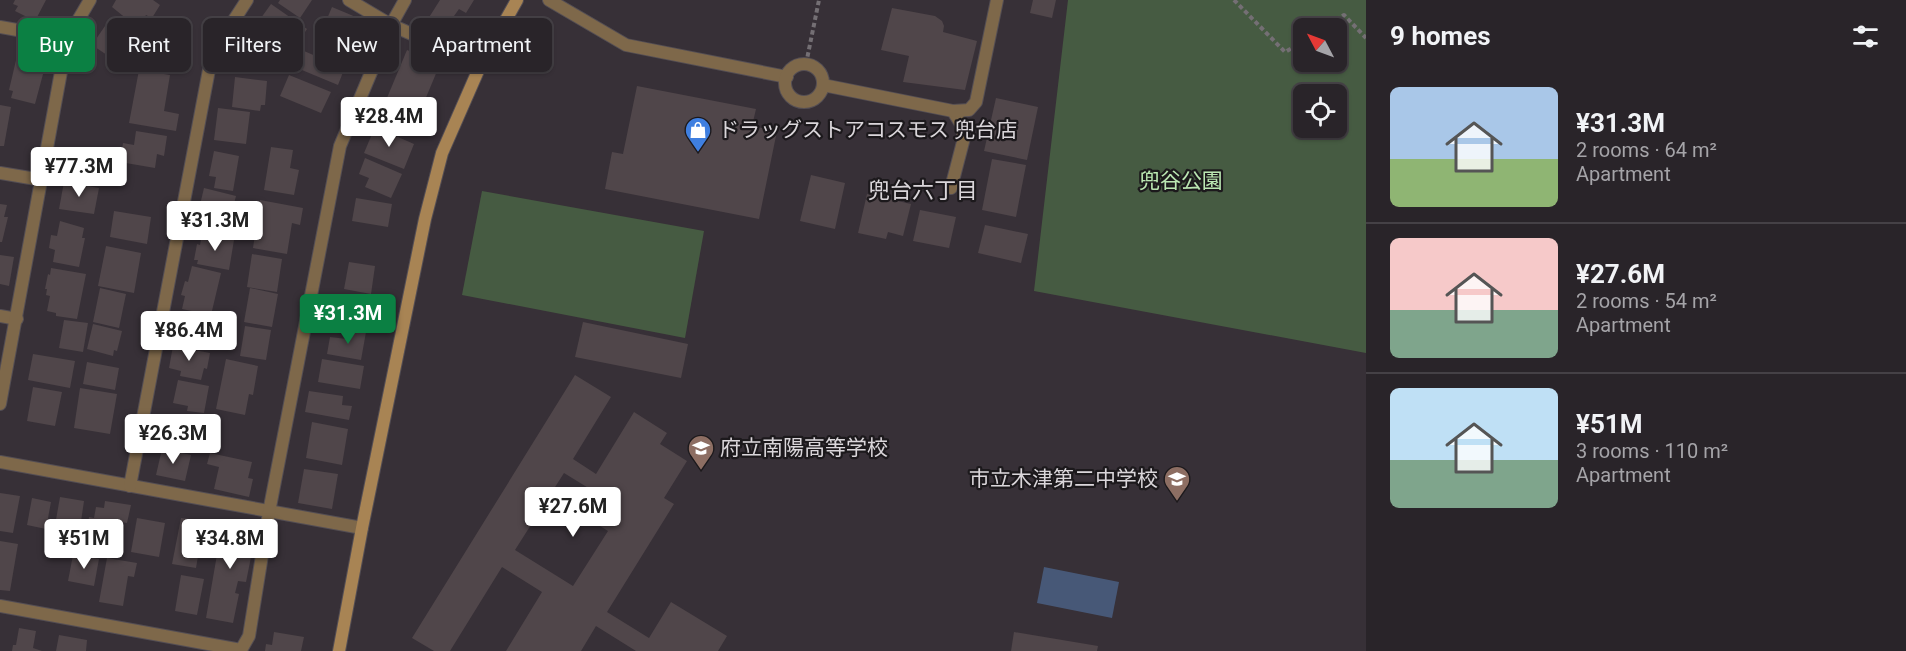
<!DOCTYPE html>
<html lang="en">
<head>
<meta charset="utf-8">
<style>
  body { margin:0; font-family:Roboto,"Noto Sans JP",sans-serif; background:#353035; color:#f1f3f6; height:100vh; display:flex; flex-direction:column; font-size:22px; white-space:nowrap }
  * { box-sizing:border-box; margin:0 }
  p { font-size:20px; color:#a5a4a8 }
  .icon { flex:none; width:33px; height:33px; fill:none; stroke:currentColor; stroke-width:2; stroke-linecap:round; stroke-linejoin:round }
  .map { position:relative; flex:1; overflow:hidden }
  .panel { display:flex; flex-direction:column; background:#292429; width:540px }
  .panel>* { flex:none }
  .hud { position:absolute; left:18px; top:18px; width:570px; height:54px; display:flex; gap:12px }
  .needle { width:39px; rotate:311deg }
  .controls { position:absolute; left:1293px; top:18px; display:grid; gap:12px }
  .controls a { display:grid; place-items:center; width:54px; height:54px; border-radius:9px; background:#292429; box-shadow:0 2px 4px #0004,0 0 0 2px #454146; font-size:30px }
  .price { position:absolute; translate:-50% -51px; padding:0 14px; border-radius:6px; background:#fff; color:#222; font-size:20px; line-height:39px; filter:drop-shadow(0 2px 3px #0008) }
  .price::after { content:''; position:absolute; left:50%; top:36px; width:18px; height:14px; margin-left:-9px; background:inherit; clip-path:polygon(0 0,100% 0,50% 100%) }
  .price.active { background:#0b8043; color:#fff }
  ul { padding:0; list-style:none }
  li { display:flex; align-items:center; gap:18px; height:150px; padding:0 24px }
  li+li { border-top:2px solid #454146 }
  li span { display:grid; place-items:center; flex:none; width:168px; height:120px; border-radius:9px; color:#555 }
  li>.icon { margin-inline-start:auto }
  span .icon { width:72px; height:72px; fill:#fffc; stroke-width:1 }
  li b { font-size:26px }
  h2 { display:flex; justify-content:space-between; align-items:center; height:72px; padding:0 24px; font-size:26px }
  .tag { padding:0 21px; border-radius:9px; background:#292429; box-shadow:0 2px 4px #0004,0 0 0 2px #454146; font-size:21px; line-height:54px }
  .tag.active { background:#0b8043; color:#fff }
  main { display:flex; flex:1; min-height:0 }
  .map>svg:first-child { display:block }
</style>
</head>
<body>
<main>
<div class="map">
<svg width="1366" height="651" viewBox="0 0 1366 651">
  <rect width="100%" height="100%" fill="#373037"/>
  <!-- green -->
  <g fill="#465b42" fill-rule="evenodd">
    <path d="M1068 0H1366V353L1034 291ZM1304 28H1336V62H1304ZM1304 94H1336V128H1304Z"/>
    <polygon points="482,191 704,231 685,338 462,295"/>
  </g>
  <!-- water -->
  <polygon fill="#475877" points="1044,567 1119,582 1112,618 1037,603"/>
  <!-- building -->
  <g fill="#50464a" fill-rule="evenodd">
    <polygon points="15,0 46,0 35,21 15,11 18,6 13,4"/>
    <polygon points="116,0 153,0 160,5 152,18 146,15 138,28 112,7"/>
    <polygon points="280,0 312,0 300,18 278,3"/>
    <polygon points="440,0 474,0 466,13 459,9 454,16 462,21 455,35 428,19"/>
    <polygon points="1033,0 1056,0 1052,18 1030,13"/>
    <polygon points="271,4 307,29 293,50 256,25"/>
    <polygon points="332,7 363,20 350,51 319,38"/>
    <polygon points="892,8 935,16 942,21 944,26 943,32 977,41 965,90 903,82 909,56 881,50"/>
    <polygon points="114,18 143,36 130,57 120,50 113,59 92,45 105,26 108,28"/>
    <polygon points="249,30 276,48 259,74 248,67 245,71 229,60"/>
    <polygon points="407,50 440,64 412,131 379,117"/>
    <polygon points="304,51 318,57 321,51 347,62 338,85 297,68"/>
    <polygon points="17,56 46,63 35,104 11,98 13,91 9,90"/>
    <polygon points="139,70 170,75 164,111 179,114 176,131 129,123"/>
    <polygon points="289,75 331,92 321,113 280,96"/>
    <polygon points="235,77 267,81 265,105 261,105 260,111 232,107"/>
    <polygon points="637,86 756,109 752,126 777,131 759,219 605,189 612,152 623,154"/>
    <polygon points="996,98 1038,107 1027,160 984,151"/>
    <polygon points="0,105 11,107 4,146 0,146"/>
    <polygon points="218,108 250,112 246,144 214,140"/>
    <polygon points="375,127 414,144 404,169 364,153"/>
    <polygon points="136,131 167,136 164,156 157,154 155,168 120,162 123,143 134,145"/>
    <polygon points="271,147 293,150 290,168 299,170 294,195 264,190"/>
    <polygon points="214,151 239,156 233,191 214,188 216,177 209,176"/>
    <polygon points="365,158 402,174 391,198 365,187 369,178 359,174"/>
    <polygon points="992,159 1026,165 1016,217 982,210"/>
    <polygon points="811,175 845,183 835,229 800,221"/>
    <polygon points="64,182 99,188 94,214 59,209"/>
    <polygon points="204,188 236,196 226,234 195,226"/>
    <polygon points="867,194 911,204 903,236 888,232 886,239 858,233"/>
    <polygon points="356,198 392,204 388,227 352,221"/>
    <polygon points="260,200 303,208 300,225 292,223 287,254 253,248"/>
    <polygon points="0,204 7,205 4,217 8,217 2,242 0,242"/>
    <polygon points="920,210 956,217 949,248 913,241"/>
    <polygon points="114,211 151,217 147,244 110,237"/>
    <polygon points="60,221 84,228 82,238 85,238 79,267 53,262 55,250 49,248 51,235 57,236"/>
    <polygon points="985,225 1028,234 1021,263 978,253"/>
    <polygon points="202,235 234,240 229,270 197,264 198,260 194,260 197,244 200,245"/>
    <polygon points="106,246 141,253 134,293 98,286"/>
    <polygon points="252,254 282,259 277,292 247,287"/>
    <polygon points="0,255 14,257 9,286 0,284"/>
    <polygon points="349,262 375,266 371,294 344,289"/>
    <polygon points="192,266 221,273 211,315 182,309 185,296 181,295 185,281 188,282"/>
    <polygon points="51,268 86,274 77,319 56,316 56,313 47,311 50,296 46,295 47,289 45,289 48,274 50,275"/>
    <polygon points="100,288 126,294 119,328 93,322"/>
    <polygon points="250,288 278,294 272,327 244,322"/>
    <polygon points="341,294 371,299 366,324 337,319"/>
    <polygon points="194,316 225,321 220,350 189,345 191,335 187,335"/>
    <polygon points="64,320 88,323 83,352 59,348"/>
    <polygon points="583,322 688,344 681,378 575,357"/>
    <polygon points="93,324 122,331 117,351 114,350 113,356 87,349"/>
    <polygon points="245,326 271,330 266,360 240,356"/>
    <polygon points="348,329 366,332 361,360 327,354 330,337 347,339"/>
    <polygon points="173,346 210,353 207,369 204,368 201,380 180,376 181,371 169,368"/>
    <polygon points="33,354 75,361 70,388 28,380"/>
    <polygon points="226,359 258,366 253,395 249,394 245,415 216,409"/>
    <polygon points="322,359 364,366 360,389 318,382"/>
    <polygon points="87,362 119,368 115,390 83,384"/>
    <path d="M575 375 611 397 573 459 596 474 634 412 667 433 660 444 687 461 664 498 674 504 607 612 649 638 671 602 727 636 718 651H636L596 626 581 651H506L542 592 502 567 450 651H434L412 638ZM564 473 603 497 589 519 608 531 573 586 515 550Z"/>
    <polygon points="178,380 209,386 204,413 187,411 188,406 173,403"/>
    <polygon points="33,387 62,392 55,426 27,421"/>
    <polygon points="80,388 117,394 110,434 74,428"/>
    <polygon points="309,391 343,396 342,405 352,406 349,420 305,412"/>
    <polygon points="176,416 201,421 198,438 193,437 190,450 158,443 162,423 174,426"/>
    <polygon points="312,422 348,429 342,465 306,458"/>
    <polygon points="162,449 191,455 185,481 156,475"/>
    <polygon points="210,453 252,462 248,478 253,479 249,497 214,489 219,467 207,464"/>
    <polygon points="304,469 338,474 332,509 298,503"/>
    <polygon points="0,493 20,496 13,533 0,531"/>
    <polygon points="60,497 84,501 79,535 54,531"/>
    <polygon points="32,498 51,502 46,529 27,525"/>
    <polygon points="105,501 131,505 127,523 121,522 116,551 84,546 89,517 94,518 96,507 104,508"/>
    <polygon points="137,518 165,523 159,557 131,552"/>
    <polygon points="181,518 204,521 196,568 172,564"/>
    <polygon points="223,520 257,526 255,542 245,540 243,550 252,552 246,582 238,581 235,593 239,594 233,623 206,618"/>
    <polygon points="0,541 18,544 10,591 0,590"/>
    <polygon points="73,555 99,559 94,586 68,581"/>
    <polygon points="107,558 137,563 134,577 128,576 123,606 99,602"/>
    <polygon points="181,575 204,579 197,615 175,611"/>
    <polygon points="19,628 36,631 33,648 42,651 12,651 13,645 16,645"/>
    <polygon points="274,632 304,637 301,651 265,651 266,644 272,645"/>
    <polygon points="1014,632 1098,646 1097,651 1011,651"/>
    <polygon points="59,635 87,640 86,651 56,651"/>
  </g>
  <g fill="none" stroke-linecap="round" stroke-linejoin="round">
    <!-- lane casing -->
    <g stroke="#544e54" stroke-width="14">
      <g id="lane">
        <polyline points="549,0 626,45 787,77"/>
        <circle cx="804" cy="83" r="19"/>
        <polyline points="823,85 953,111 961,124 964,138 951,188"/>
        <polyline points="953,111 969,110 976,102 997,0"/>
      </g>
    </g>
    <!-- street casing -->
    <g stroke="#544e54" stroke-width="14">
      <g id="street">
        <polyline points="349,0 391,25 481,64"/>
        <polyline points="0,27 67,39"/>
        <polyline points="0,173 42,180"/>
        <polyline points="0,316 17,319"/>
        <polyline points="0,404 67,39 90,0"/>
        <polyline points="0,462 362,528"/>
        <polyline points="130,486 212,54 247,0"/>
        <polyline points="0,606 241,650 249,636 269,512 340,146 391,25 405,0"/>
      </g>
    </g>
    <!-- secondary casing -->
    <g stroke="#544e54" stroke-width="14">
      <polyline id="secondary" points="339,651 362,528 425,219 442,153 481,64 517,0"/>
    </g>
    <!-- path -->
    <g stroke="#746f74" stroke-width="4" stroke-dasharray="4.5 3" stroke-linecap="butt">
      <polyline points="1234,0 1285,52 1304,41"/>
      <polyline points="1323,28 1344,15 1366,38"/>
      <polyline points="806,64 819,0"/>
    </g>
    <!-- lane -->
    <use href="#lane" stroke="#7e684a" stroke-width="12"/>
    <!-- street -->
    <use href="#street" stroke="#7e684a" stroke-width="12"/>
    <!-- secondary -->
    <use href="#secondary" stroke="#a88454" stroke-width="12"/>
  </g>
  <!-- icons -->
  <defs>
    <g id="shop-pin" transform="scale(1.35)"><path d="M0 17L-7.5 6A9.5 9.5 0 1 1 7.5 6Z" fill="#3f7fe0" stroke="#1c191c"/><path d="M-5-2.5h2.3a2.7 3.5 0 0 1 5.4 0H5L5.5 6h-11ZM-1.5-2.5h3a1.5 2.3 0 0 0-3 0Z" fill="#fff"/></g>
    <g id="school-pin" transform="scale(1.35)"><path d="M0 17L-7.5 6A9.5 9.5 0 1 1 7.5 6Z" fill="#8d6e63" stroke="#1c191c"/><path d="M0-5L7-2L0 1L-7-2ZM-4 1L0 2.5L4 1V4Q0 6-4 4Z" fill="#fff"/></g>
  </defs>
  <g fill-rule="evenodd">
    <use href="#shop-pin" x="698" y="130"/>
    <use href="#school-pin" x="701" y="448"/>
    <use href="#school-pin" x="1177" y="479"/>
  </g>
  <g text-anchor="middle" dominant-baseline="central" stroke-width="4.5" stroke-linejoin="round" paint-order="stroke">
    <!-- poi labels -->
    <g font-size="21" fill="#dad6da" stroke="#1c191c" text-anchor="start">
      <text x="718" y="130">ドラッグストアコスモス 兜台店</text>
      <text x="720" y="448">府立南陽高等学校</text>
      <text x="1158" y="479" text-anchor="end">市立木津第二中学校</text>
    </g>
    <!-- park labels -->
    <g font-size="21" fill="#bbe7b2" stroke="#1c191c">
      <text x="1181" y="181">兜谷公園</text>
    </g>
    <!-- neighbourhood labels -->
    <g font-size="22" fill="#dad6da" stroke="#1c191c">
      <text x="923" y="190">兜台六丁目</text>
    </g>
  </g>
</svg>
<div class="controls">
<a><svg class="needle" viewBox="-14 -14 28 28"><path d="M0-13l5 13h-10z" fill="#e53935"/><path d="M0 13l5-13h-10z" fill="#a5a4a8"/></svg></a>
<a><svg class="icon" aria-label="locate" viewBox="0 0 24 24"><circle cx="12" cy="12" r="6"/><path d="M12 2v4M12 18v4M2 12h4M18 12h4"/></svg></a>
</div>
<b class="price" style="left:389px;top:148px">¥28.4M</b>
<b class="price" style="left:79px;top:198px">¥77.3M</b>
<b class="price" style="left:215px;top:252px">¥31.3M</b>
<b class="price active" style="left:348px;top:345px">¥31.3M</b>
<b class="price" style="left:189px;top:362px">¥86.4M</b>
<b class="price" style="left:173px;top:465px">¥26.3M</b>
<b class="price" style="left:573px;top:538px">¥27.6M</b>
<b class="price" style="left:84px;top:570px">¥51M</b>
<b class="price" style="left:230px;top:570px">¥34.8M</b>
<div class="hud">
<a class="tag active">Buy</a>
<a class="tag">Rent</a>
<a class="tag">Filters</a>
<a class="tag">New</a>
<a class="tag">Apartment</a>
</div>
</div>
<section class="panel">
<h2>9 homes<svg class="icon" aria-label="filters" viewBox="0 0 24 24"><path d="M4 7h16M4 17h16"/><circle cx="9" cy="7" r="2"/><circle cx="15" cy="17" r="2"/></svg></h2>
<ul>
<li><span style="background:linear-gradient(#a9c7e8 60%,#8fb573 0)"><svg class="icon" aria-label="home" viewBox="0 0 24 24"><path d="M3 11l9-7 9 7M6 9v11h12V9"/></svg></span><div><b>¥31.3M</b><p>2 rooms · 64 m²</p><p>Apartment</p></div></li>
<li><span style="background:linear-gradient(#f6c9c9 60%,#7fa58c 0)"><svg class="icon" aria-label="home" viewBox="0 0 24 24"><path d="M3 11l9-7 9 7M6 9v11h12V9"/></svg></span><div><b>¥27.6M</b><p>2 rooms · 54 m²</p><p>Apartment</p></div></li>
<li><span style="background:linear-gradient(#bfe0f5 60%,#7fa58c 0)"><svg class="icon" aria-label="home" viewBox="0 0 24 24"><path d="M3 11l9-7 9 7M6 9v11h12V9"/></svg></span><div><b>¥51M</b><p>3 rooms · 110 m²</p><p>Apartment</p></div></li>
</ul>
</section>
</main>
</body>
</html>
